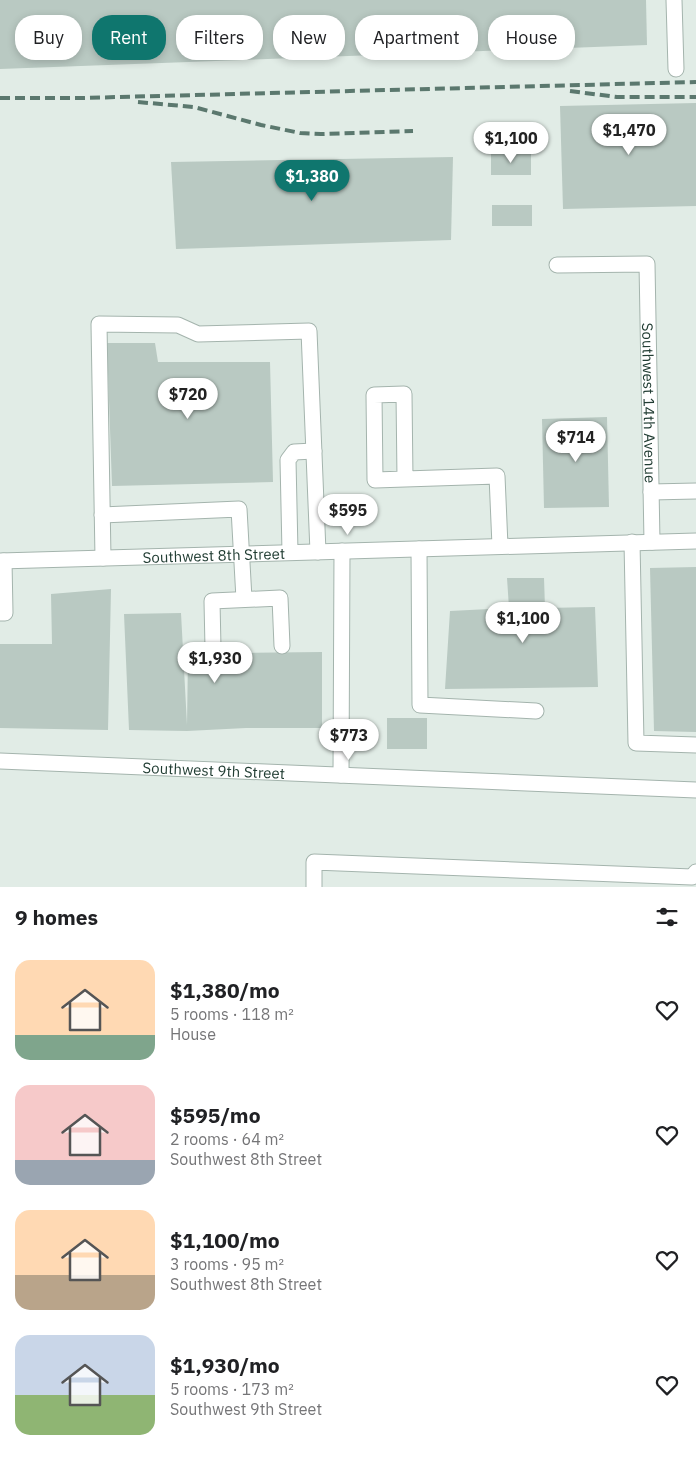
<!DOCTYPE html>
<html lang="en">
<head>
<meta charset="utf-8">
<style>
  body { margin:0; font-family:"IBM Plex Sans",sans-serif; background:#f6f6f6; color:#202124; height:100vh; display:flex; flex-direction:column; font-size:19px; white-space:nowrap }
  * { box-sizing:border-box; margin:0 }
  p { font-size:16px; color:#757577 }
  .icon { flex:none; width:28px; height:28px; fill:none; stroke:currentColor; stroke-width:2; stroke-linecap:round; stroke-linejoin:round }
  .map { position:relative; height:887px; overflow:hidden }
  .drawer { display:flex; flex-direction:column; background:#fff; flex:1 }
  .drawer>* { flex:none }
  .banner { position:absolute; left:15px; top:15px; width:666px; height:45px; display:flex; gap:10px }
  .price { position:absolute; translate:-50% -42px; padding:0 11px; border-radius:18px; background:#fff; color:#222; font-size:16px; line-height:32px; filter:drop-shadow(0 1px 2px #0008) }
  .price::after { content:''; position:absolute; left:50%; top:30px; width:15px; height:11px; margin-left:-8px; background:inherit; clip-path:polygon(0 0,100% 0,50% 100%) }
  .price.on { background:#0f766e; color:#fff }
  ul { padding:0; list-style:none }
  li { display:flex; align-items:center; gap:15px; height:125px; padding:0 15px }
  li span { display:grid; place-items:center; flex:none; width:140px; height:100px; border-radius:15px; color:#555 }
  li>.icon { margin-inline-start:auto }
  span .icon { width:60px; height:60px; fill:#fffc; stroke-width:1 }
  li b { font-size:21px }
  h2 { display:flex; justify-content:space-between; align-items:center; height:60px; padding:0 15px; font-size:21px }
  .pill { padding:0 18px; border-radius:20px; background:#fff; box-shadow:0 2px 8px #0003; font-size:18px; line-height:45px }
  .pill.on { background:#0f766e; color:#fff }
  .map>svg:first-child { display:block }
</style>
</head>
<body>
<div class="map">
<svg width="696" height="887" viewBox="0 0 696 887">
  <rect width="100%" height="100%" fill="#e1ece6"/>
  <!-- building -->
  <g fill="#b9c9c2">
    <polygon points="0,0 646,0 647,45 0,69"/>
    <polygon points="696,103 696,206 563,209 560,106"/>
    <rect x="491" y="154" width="40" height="21"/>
    <polygon points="453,157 451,240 176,249 171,162"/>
    <rect x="492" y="205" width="40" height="21"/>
    <polygon points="107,343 155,343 158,362 270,362 273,482 112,486"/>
    <polygon points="607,417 609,507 544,508 542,419"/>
    <polygon points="696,567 696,732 654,731 650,568"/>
    <polygon points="507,578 544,578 545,608 595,607 598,687 445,689 450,611 509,608"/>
    <polygon points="111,589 108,730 0,728 0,644 52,644 51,594"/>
    <polygon points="181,613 187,725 188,656 243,653 322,652 322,728 246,728 187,731 129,730 124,614"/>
    <rect x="387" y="718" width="40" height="31"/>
  </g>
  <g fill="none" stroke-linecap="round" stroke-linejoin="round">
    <!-- minor casing -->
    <g stroke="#a4b4ad" stroke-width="17">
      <g id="minor">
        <polyline points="674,0 676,69"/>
        <path id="s1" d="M557 265 647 264 652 542"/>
        <polyline points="405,479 375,480 374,395 404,394 405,479 497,476 500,546"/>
        <polyline points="651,492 696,491"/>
        <polyline points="102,515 239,509 244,599"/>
        <polyline points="632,542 636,743 696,745"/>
        <polyline points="419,549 420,705 536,711"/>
        <polyline points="290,552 288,460 294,452 314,451"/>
        <polyline points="103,558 99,324 178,325 198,334 309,331 318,552"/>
        <path id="s2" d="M0 561 696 541"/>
        <polyline points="0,613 5,613 4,561"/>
        <polyline points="213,648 212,601 280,598 282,646"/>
        <path id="s3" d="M0 761 696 790"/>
        <polyline points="341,775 342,551"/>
        <polyline points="314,887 314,862 692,877 696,872"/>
      </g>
    </g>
    <!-- minor -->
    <use href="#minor" stroke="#fff" stroke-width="15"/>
    <!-- rail -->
    <g stroke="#5b786e" stroke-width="4" stroke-dasharray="10 5" stroke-linecap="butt">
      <polyline points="570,91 617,97 696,97"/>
      <polyline points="0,98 81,98 696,82"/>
      <polyline points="138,102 194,107 261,125 300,133 321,134 413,131"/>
    </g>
  </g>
  <g text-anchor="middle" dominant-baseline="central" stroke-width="4.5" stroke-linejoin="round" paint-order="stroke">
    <!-- street labels -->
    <g font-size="15" fill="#213d33" stroke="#f1f8f4">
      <text stroke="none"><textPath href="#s1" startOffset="229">Southwest 14th Avenue</textPath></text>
      <text stroke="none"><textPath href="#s2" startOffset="214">Southwest 8th Street</textPath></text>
      <text stroke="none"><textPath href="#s3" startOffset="214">Southwest 9th Street</textPath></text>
    </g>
  </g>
</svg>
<b class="price" style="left:629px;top:156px">$1,470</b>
<b class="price" style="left:511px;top:164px">$1,100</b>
<b class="price on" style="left:312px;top:202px">$1,380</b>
<b class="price" style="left:188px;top:420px">$720</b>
<b class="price" style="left:576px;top:463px">$714</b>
<b class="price" style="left:348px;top:536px">$595</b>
<b class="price" style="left:523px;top:644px">$1,100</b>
<b class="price" style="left:215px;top:684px">$1,930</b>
<b class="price" style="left:349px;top:761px">$773</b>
<div class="banner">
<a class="pill">Buy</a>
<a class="pill on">Rent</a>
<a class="pill">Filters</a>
<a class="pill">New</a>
<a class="pill">Apartment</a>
<a class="pill">House</a>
</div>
</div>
<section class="drawer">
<h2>9 homes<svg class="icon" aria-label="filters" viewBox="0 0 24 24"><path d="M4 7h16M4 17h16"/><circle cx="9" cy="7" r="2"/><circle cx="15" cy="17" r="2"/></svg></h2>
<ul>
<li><span style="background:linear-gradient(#ffd9b3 75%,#7fa58c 0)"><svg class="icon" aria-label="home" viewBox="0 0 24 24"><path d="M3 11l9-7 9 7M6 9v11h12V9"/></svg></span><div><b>$1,380/mo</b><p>5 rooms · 118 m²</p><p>House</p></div><svg class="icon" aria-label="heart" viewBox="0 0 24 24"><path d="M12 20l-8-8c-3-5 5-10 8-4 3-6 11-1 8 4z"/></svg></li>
<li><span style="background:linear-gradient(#f6c9c9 75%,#9aa5b1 0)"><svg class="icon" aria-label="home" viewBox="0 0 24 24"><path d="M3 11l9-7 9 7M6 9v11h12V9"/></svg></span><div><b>$595/mo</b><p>2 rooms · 64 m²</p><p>Southwest 8th Street</p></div><svg class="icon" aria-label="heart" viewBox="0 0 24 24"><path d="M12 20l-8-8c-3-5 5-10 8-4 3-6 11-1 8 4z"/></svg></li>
<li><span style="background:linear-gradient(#ffd9b3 65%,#b9a48a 0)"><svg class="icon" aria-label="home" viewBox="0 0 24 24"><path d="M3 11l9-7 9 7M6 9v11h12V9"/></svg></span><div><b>$1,100/mo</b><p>3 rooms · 95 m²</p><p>Southwest 8th Street</p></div><svg class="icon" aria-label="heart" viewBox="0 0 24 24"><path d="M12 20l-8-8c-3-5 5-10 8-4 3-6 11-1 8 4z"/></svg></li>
<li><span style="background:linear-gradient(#c9d6e8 60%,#8fb573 0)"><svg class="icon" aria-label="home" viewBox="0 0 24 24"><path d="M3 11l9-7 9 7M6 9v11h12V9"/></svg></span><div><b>$1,930/mo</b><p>5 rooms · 173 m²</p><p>Southwest 9th Street</p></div><svg class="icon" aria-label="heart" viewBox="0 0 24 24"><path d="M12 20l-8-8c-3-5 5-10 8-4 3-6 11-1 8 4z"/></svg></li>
</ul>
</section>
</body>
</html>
